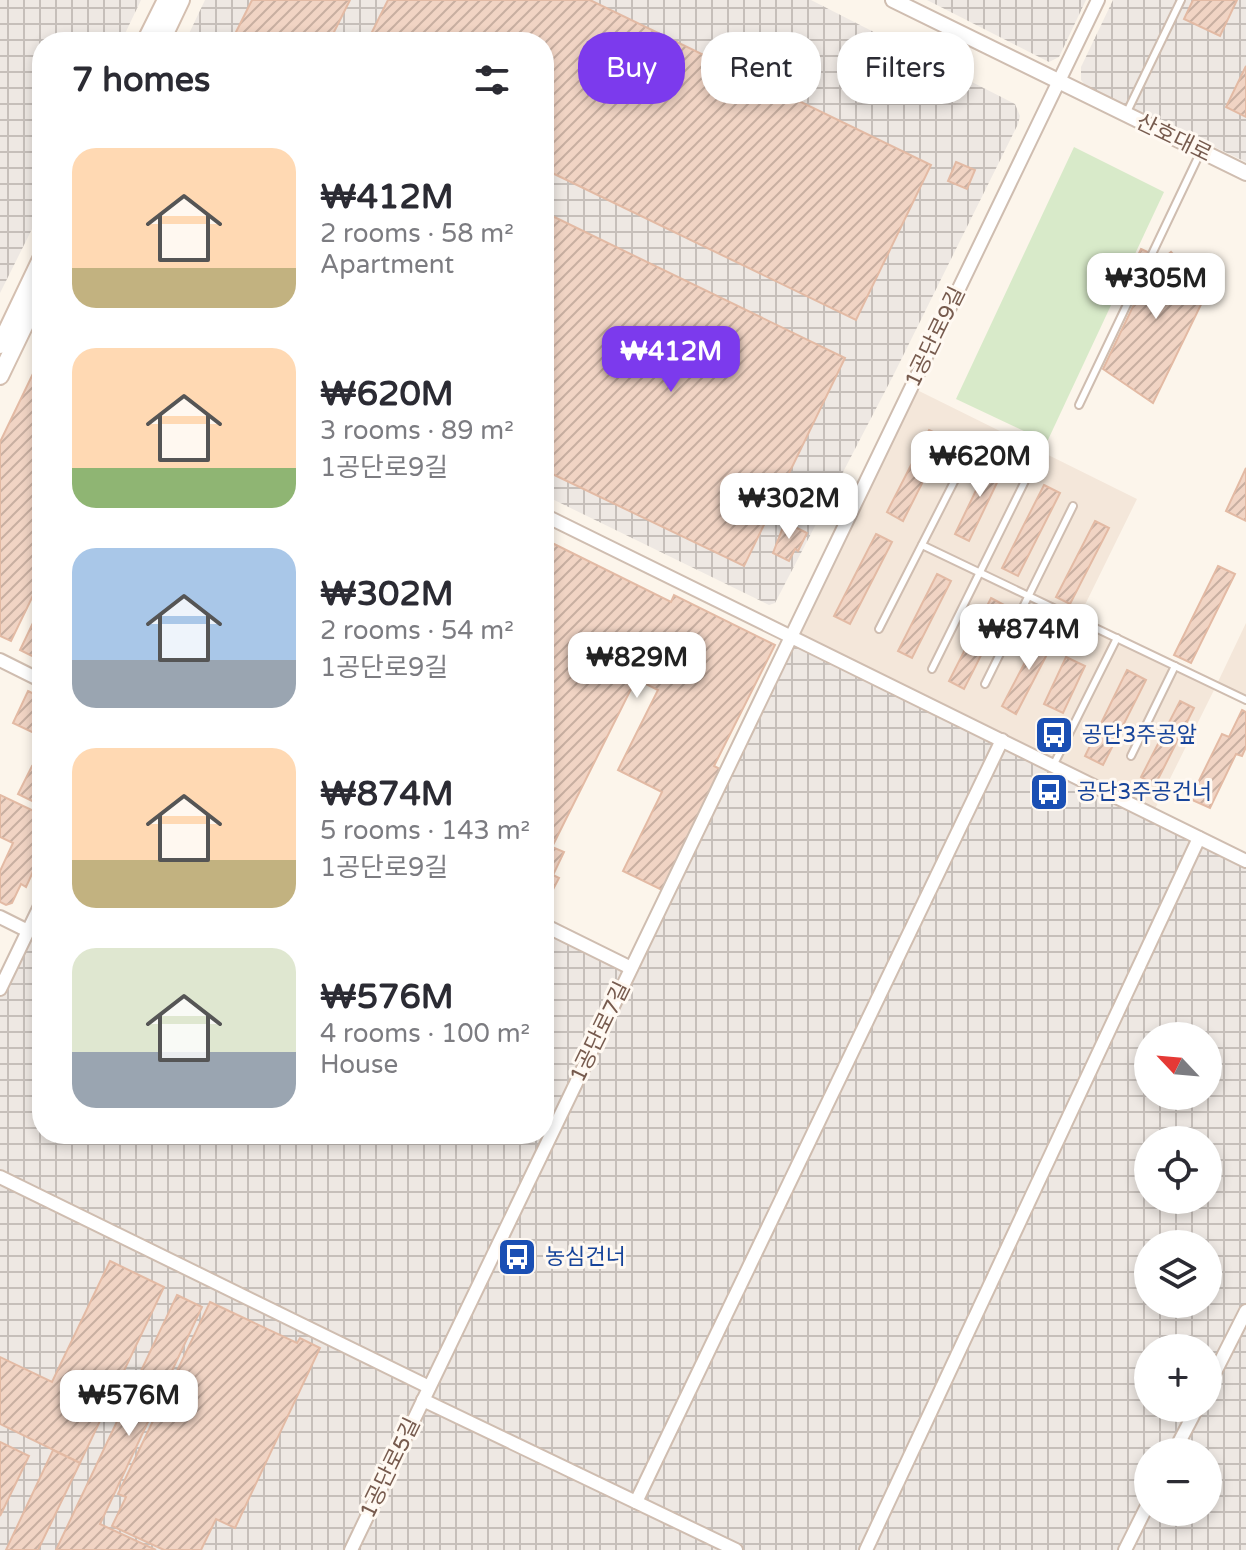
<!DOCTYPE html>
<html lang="en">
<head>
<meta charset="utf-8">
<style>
  body { margin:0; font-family:"Varela Round","Noto Sans KR",sans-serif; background:#f2f2f3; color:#2b2b33; height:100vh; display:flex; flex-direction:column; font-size:30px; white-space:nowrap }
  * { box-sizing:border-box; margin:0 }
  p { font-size:26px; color:#7c7c81 }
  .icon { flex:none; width:44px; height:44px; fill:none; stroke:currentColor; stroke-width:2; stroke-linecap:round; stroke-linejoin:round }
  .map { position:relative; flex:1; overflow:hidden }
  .sheet { position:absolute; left:32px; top:32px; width:522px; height:1112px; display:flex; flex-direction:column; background:#fff; border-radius:32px; box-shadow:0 4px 12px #0003 }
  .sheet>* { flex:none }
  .banner { position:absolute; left:578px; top:32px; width:548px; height:72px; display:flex; gap:16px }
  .needle { width:52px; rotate:296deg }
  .controls { position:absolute; left:1134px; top:1022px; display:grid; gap:16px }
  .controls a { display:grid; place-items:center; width:88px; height:88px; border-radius:50%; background:#fff; box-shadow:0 4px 12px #0003; font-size:40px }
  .price { position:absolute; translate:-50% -68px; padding:0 18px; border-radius:16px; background:#fff; color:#222; font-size:26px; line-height:52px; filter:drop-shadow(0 2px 4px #0008) }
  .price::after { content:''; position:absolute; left:50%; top:48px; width:24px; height:18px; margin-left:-12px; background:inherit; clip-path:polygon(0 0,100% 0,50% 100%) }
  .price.selected { background:#7c3aed; color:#fff }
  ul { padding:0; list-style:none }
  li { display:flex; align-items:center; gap:24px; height:200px; padding:0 40px }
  li span { display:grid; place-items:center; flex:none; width:224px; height:160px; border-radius:24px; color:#555 }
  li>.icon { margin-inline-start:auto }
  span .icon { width:96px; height:96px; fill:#fffc; stroke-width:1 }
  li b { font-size:34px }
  h2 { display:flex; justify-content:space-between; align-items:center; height:96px; padding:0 40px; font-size:34px }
  .tag { padding:0 28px; border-radius:32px; background:#fff; box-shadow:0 4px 12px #0003; font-size:28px; line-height:72px }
  .tag.selected { background:#7c3aed; color:#fff }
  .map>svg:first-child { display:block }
</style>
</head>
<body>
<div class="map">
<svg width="1246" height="1550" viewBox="0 0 1246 1550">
  <defs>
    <pattern id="industrial-grid" width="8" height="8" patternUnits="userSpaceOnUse" patternTransform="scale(2)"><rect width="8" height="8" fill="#eee8e3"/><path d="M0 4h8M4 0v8" fill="none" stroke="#c6bfba"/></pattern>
    <pattern id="building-hatch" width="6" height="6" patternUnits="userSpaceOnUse" patternTransform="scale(2)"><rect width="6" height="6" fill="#f1d4c4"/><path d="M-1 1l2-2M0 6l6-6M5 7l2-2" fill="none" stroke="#c8afa1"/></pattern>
  </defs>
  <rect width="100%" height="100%" fill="#fcf5eb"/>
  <!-- residential -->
  <polygon fill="#f4e7da" points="911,387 1137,499 1078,619 1216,686 1246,623 1246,700 1216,686 1152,815 791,637"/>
  <!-- industrial -->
  <g fill="url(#industrial-grid)" fill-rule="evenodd">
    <polygon points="0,0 141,0 121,42 42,42 42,209 0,293"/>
    <polygon points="205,0 811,0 1015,104 1020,116 1018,124 894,374 775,603 769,605 544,495 544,42 185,42"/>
    <polygon points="927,0 1086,0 1059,57 1049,62"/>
    <polygon points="1113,0 1246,0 1246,162 1086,86 1081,80 1081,67"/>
    <path d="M791 637 1246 861V1550H0V989L42 902V1134H544V925L631 968ZM1148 1036H1208V1096H1148ZM1148 1140H1208V1200H1148ZM1148 1244H1208V1304H1148ZM1148 1348H1208V1408H1148ZM1148 1452H1208V1512H1148Z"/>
  </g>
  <!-- green -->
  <polygon fill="#d8eac9" points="1074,147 1164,192 1047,442 956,399"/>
  <!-- building -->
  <g fill="url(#building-hatch)" stroke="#e3baa4" stroke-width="2">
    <polygon points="252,0 350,0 329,42 231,42"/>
    <polygon points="388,0 590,0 931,165 856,320 544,169 544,42 367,42"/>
    <polygon points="1193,0 1237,0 1220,36 1184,19"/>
    <polygon points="1246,66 1246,117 1226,107"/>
    <polygon points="956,162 975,170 967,189 948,181"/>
    <polygon points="544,212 845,358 744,566 544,470"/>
    <polygon points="1141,249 1163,259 1171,252 1183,265 1200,263 1201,283 1212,282 1153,403 1103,369 1138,296 1122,289"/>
    <polygon points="42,355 42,577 11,641 0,636 0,442"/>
    <polygon points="929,430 945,438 903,521 887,512"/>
    <polygon points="992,457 1006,464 969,541 955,534"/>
    <polygon points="1246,468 1246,521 1226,511"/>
    <polygon points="1044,485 1060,493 1018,576 1002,568"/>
    <polygon points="1095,521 1109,528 1070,604 1056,597"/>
    <polygon points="785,522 807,533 798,551 795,549 789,561 773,553"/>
    <polygon points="876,534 892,542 850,624 834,616"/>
    <polygon points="544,539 671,602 674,595 775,645 714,766 720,769 717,780 662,890 623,871 662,792 618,770 658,690 636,679 552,847 564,852 553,875 559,878 546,903 544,902"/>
    <polygon points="1218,566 1235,574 1191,663 1174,655"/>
    <polygon points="937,574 951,581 912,658 898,651"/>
    <polygon points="991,598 1006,606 964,689 949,681"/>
    <polygon points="42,604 42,661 20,650"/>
    <polygon points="1042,630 1056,637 1016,714 1002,706"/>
    <polygon points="1066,657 1085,666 1063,713 1044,704"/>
    <polygon points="1127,670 1146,680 1103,765 1085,756"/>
    <polygon points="28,691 42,698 42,718 34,733 13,723"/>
    <polygon points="1180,701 1194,708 1155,785 1141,777"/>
    <polygon points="1242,710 1246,712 1246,747 1242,756 1236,754 1210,808 1190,799 1222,734 1229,737"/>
    <polygon points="32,766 42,771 42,806 18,794"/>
    <polygon points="0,795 42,815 42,852 26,887 21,884 12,903 6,905 0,902 0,871 13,843 0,837"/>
    <polygon points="110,1261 164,1287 80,1463 0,1424 0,1357 52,1382"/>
    <polygon points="177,1295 202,1307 100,1524 156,1550 56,1550"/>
    <polygon points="210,1302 297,1343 300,1338 320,1348 235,1528 216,1519 201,1550 164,1550 112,1526 126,1497 118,1494"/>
    <polygon points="0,1442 29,1456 0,1516"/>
    <polygon points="53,1450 80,1463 38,1550 6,1550"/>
  </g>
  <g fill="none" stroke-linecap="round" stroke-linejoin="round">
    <!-- service casing -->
    <g stroke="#cfbdb0" stroke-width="10">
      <g id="service">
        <polyline points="1126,114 1181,0"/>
        <polyline points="1152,254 1201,151"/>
        <polyline points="1079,405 1132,294"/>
        <polyline points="922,545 1246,700"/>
        <polyline points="879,629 960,470"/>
        <polyline points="932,669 1027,477"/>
        <polyline points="985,684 1073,506"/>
        <polyline points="1131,756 1175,666"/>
        <polyline points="1053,766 1117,638"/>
      </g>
    </g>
    <!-- minor casing -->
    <g stroke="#cfbdb0" stroke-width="16">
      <g id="minor">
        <polyline points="544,515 1246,861"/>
        <polyline points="0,660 42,681"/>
        <polyline points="0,917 28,931"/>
        <polyline points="544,925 631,968"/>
        <polyline points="0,989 42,902"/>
        <polyline points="0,1177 429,1387"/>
        <polyline points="1208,1386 1246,1311"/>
        <polyline points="423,1400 736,1550"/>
        <polyline points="1174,1452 1197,1408"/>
        <polyline points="636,1502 1002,740"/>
        <polyline points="351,1550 1098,0"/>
        <polyline points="866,1550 1199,838"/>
        <polyline points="1125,1550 1148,1504"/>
      </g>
    </g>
    <!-- tertiary casing -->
    <g stroke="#cfbdb0" stroke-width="18">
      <polyline id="tertiary" points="893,0 1246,173"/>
    </g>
    <!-- secondary casing -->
    <g stroke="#d4bfb0" stroke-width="20">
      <g id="secondary">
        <polyline points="145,42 166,0"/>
        <polyline points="161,42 181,0"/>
        <polyline points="0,345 42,257"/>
        <polyline points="0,376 42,289"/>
      </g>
    </g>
    <!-- service -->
    <use href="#service" stroke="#fff" stroke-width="6"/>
    <!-- minor -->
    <use href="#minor" stroke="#fff" stroke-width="12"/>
    <!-- tertiary -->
    <use href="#tertiary" stroke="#fff" stroke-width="14"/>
    <!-- secondary -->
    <use href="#secondary" stroke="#fff" stroke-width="16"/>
  </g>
  <!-- icons -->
  <defs>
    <g id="bus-square" transform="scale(2)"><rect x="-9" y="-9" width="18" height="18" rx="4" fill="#1a4fb4" stroke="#fff9f2"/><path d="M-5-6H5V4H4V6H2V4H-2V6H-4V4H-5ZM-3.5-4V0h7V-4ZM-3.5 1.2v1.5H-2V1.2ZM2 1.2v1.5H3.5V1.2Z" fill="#fff"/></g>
  </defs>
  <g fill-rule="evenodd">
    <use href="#bus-square" x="1054" y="735"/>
    <use href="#bus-square" x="1049" y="792"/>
    <use href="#bus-square" x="517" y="1257"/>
  </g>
  <g text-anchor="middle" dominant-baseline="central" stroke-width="6" stroke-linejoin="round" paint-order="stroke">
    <!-- street labels -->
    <g font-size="22" fill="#775b4e" stroke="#fff9f2">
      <text transform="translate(1174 138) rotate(26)">산호대로</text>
      <text transform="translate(935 337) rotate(-64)">1공단로9길</text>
      <text transform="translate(600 1032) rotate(-64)">1공단로7길</text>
      <text transform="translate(390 1468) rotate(-64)">1공단로5길</text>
    </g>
    <!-- transit labels -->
    <g font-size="22" fill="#164399" stroke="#fff9f2" text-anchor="start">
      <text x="1082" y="735">공단3주공앞</text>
      <text x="1077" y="792">공단3주공건너</text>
      <text x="545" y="1257">농심건너</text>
    </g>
  </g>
</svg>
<div class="controls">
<a><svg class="needle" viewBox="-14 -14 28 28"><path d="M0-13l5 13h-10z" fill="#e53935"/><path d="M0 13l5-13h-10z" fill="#7c7c81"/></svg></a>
<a><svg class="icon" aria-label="locate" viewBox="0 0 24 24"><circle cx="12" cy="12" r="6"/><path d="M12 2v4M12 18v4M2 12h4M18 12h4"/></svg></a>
<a><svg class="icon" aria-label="layers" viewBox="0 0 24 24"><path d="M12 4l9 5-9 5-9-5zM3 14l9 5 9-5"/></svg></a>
<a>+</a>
<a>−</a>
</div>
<b class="price" style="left:1156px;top:321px">₩305M</b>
<b class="price selected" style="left:671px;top:394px">₩412M</b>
<b class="price" style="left:980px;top:499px">₩620M</b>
<b class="price" style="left:789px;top:541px">₩302M</b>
<b class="price" style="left:1029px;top:672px">₩874M</b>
<b class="price" style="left:637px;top:700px">₩829M</b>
<b class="price" style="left:129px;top:1438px">₩576M</b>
<div class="banner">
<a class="tag selected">Buy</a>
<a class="tag">Rent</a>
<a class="tag">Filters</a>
</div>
<section class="sheet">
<h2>7 homes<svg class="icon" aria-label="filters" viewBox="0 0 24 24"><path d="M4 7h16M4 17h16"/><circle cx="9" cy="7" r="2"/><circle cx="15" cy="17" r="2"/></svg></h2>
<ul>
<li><span style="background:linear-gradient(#ffd9b3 75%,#c2b280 0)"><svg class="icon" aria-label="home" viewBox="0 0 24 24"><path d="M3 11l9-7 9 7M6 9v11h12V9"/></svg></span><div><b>₩412M</b><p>2 rooms · 58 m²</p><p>Apartment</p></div></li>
<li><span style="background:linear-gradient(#ffd9b3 75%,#8fb573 0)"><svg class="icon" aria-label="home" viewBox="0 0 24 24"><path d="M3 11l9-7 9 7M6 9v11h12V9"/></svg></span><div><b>₩620M</b><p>3 rooms · 89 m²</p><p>1공단로9길</p></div></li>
<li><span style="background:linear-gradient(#a9c7e8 70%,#9aa5b1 0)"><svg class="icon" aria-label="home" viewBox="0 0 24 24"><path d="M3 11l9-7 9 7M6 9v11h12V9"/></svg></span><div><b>₩302M</b><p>2 rooms · 54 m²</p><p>1공단로9길</p></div></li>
<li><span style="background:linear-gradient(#ffd9b3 70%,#c2b280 0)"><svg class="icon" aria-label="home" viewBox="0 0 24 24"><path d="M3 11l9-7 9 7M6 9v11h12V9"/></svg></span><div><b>₩874M</b><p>5 rooms · 143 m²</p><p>1공단로9길</p></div></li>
<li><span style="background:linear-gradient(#dfe7d0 65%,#9aa5b1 0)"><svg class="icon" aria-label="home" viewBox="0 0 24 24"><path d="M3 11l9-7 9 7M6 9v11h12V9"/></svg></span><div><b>₩576M</b><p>4 rooms · 100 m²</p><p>House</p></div></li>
</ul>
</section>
</div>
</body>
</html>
